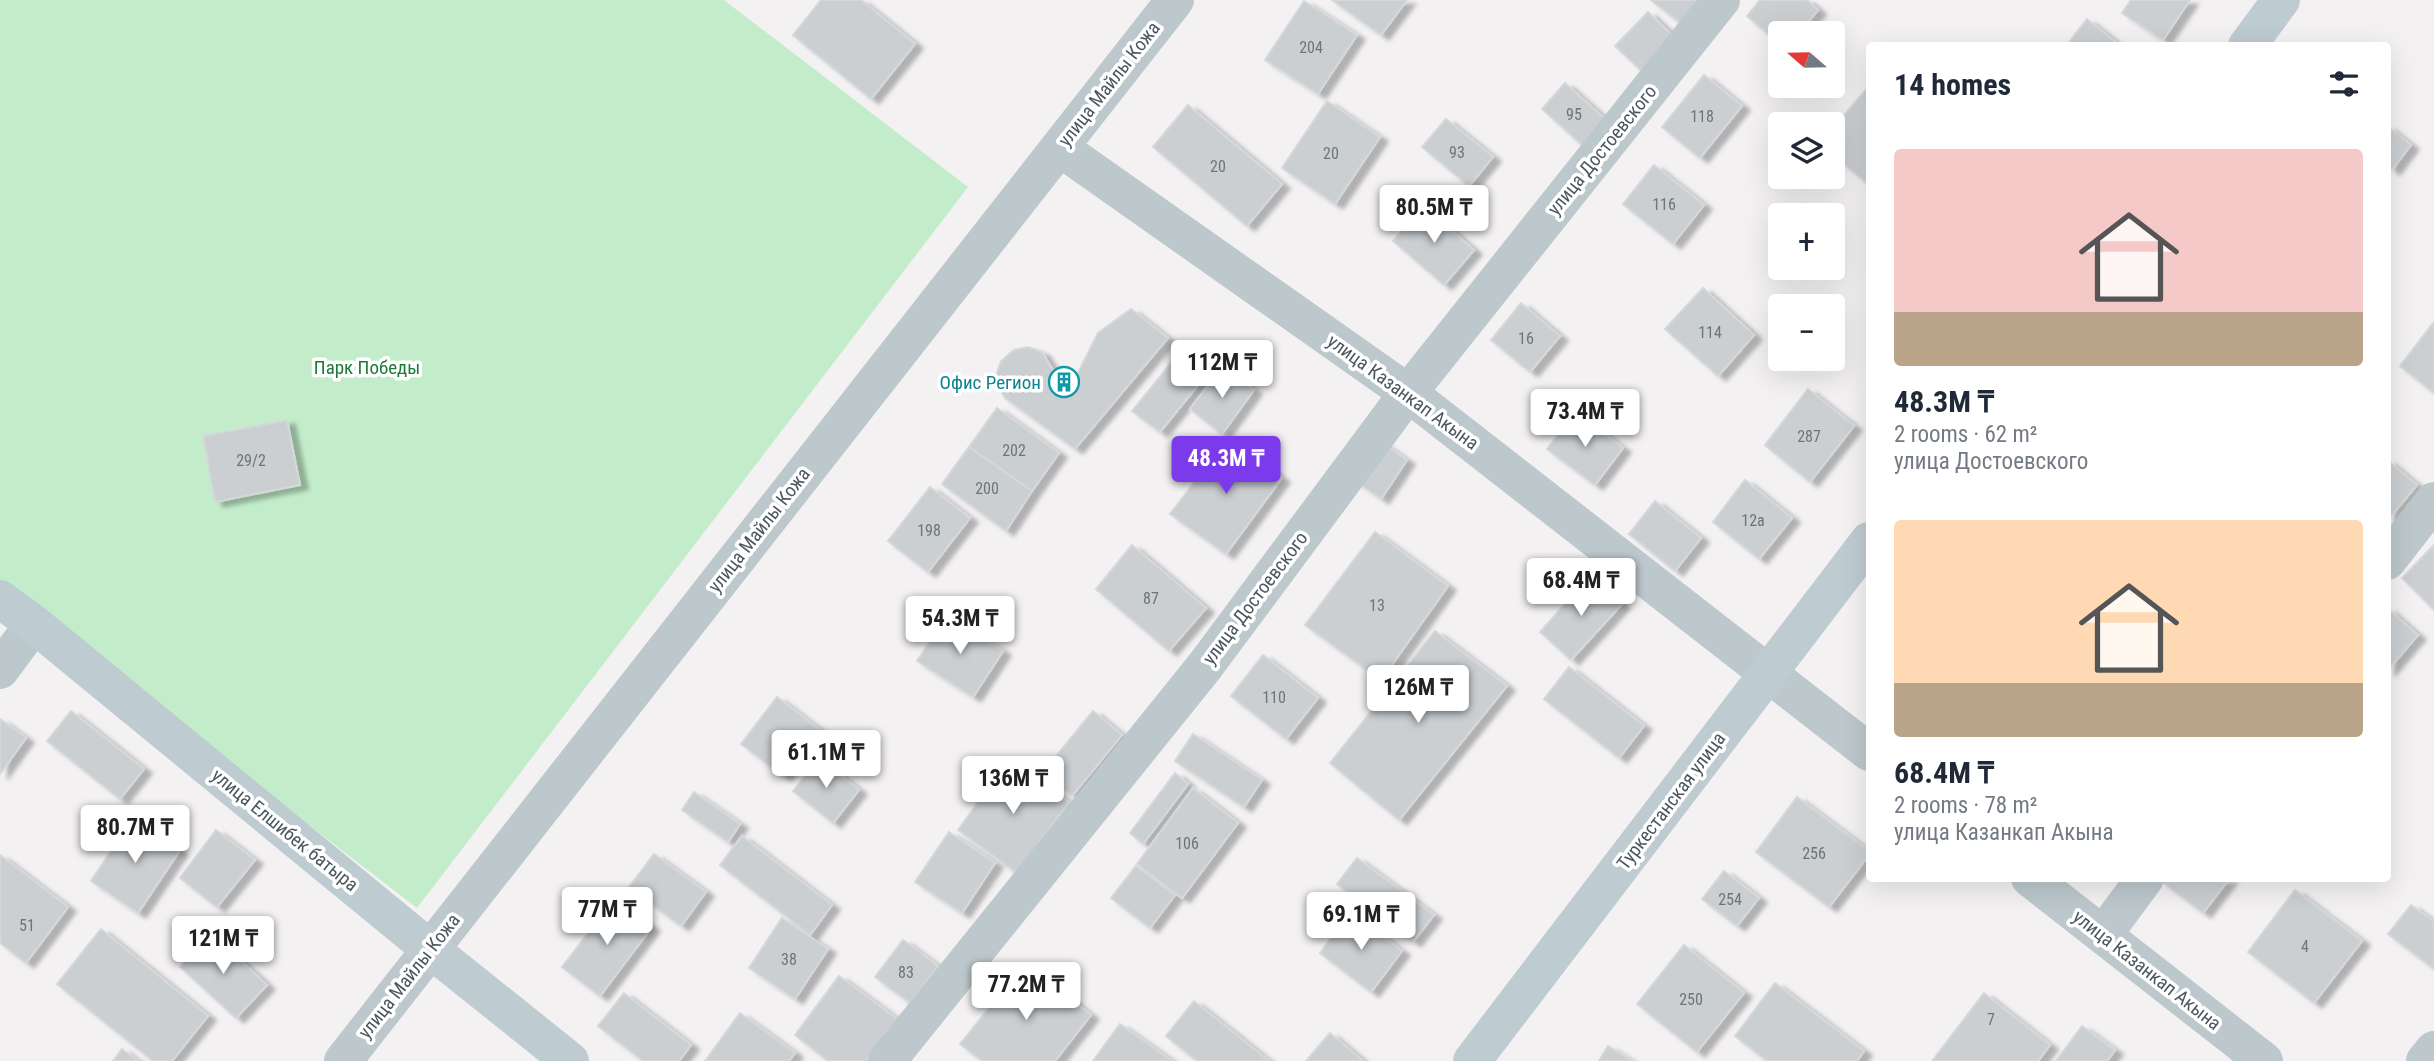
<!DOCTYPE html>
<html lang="en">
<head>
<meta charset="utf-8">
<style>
  body { margin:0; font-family:"Roboto Condensed",sans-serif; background:#f2f2f3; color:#1f2937; height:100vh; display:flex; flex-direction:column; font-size:26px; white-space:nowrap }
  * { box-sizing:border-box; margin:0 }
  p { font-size:23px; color:#747a83 }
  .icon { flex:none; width:38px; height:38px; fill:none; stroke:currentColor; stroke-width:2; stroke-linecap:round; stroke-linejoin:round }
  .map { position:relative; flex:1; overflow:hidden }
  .drawer { position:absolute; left:1866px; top:42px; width:525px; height:840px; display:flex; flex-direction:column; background:#fff; border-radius:7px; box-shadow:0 7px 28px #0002 }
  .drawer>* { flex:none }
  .needle { width:46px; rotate:290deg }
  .fabs { position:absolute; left:1768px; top:21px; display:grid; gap:14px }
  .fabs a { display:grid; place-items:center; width:77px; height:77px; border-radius:7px; background:#fff; box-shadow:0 7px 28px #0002; font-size:35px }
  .price { position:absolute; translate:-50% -60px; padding:0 16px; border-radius:7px; background:#fff; color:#222; font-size:23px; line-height:46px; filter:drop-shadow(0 2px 4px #0008) }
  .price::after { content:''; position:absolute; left:50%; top:42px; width:21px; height:16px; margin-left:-10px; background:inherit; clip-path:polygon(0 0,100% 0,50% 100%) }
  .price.active { background:#7c3aed; color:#fff }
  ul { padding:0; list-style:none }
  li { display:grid; align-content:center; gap:14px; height:371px; padding:0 28px }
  li span { display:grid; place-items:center; height:217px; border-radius:7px; color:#555 }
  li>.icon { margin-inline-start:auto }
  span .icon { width:126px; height:126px; fill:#fffc; stroke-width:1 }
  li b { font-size:30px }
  h2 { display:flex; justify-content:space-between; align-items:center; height:84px; padding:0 28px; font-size:30px }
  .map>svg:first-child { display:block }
</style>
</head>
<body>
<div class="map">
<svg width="2434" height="1061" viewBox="0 0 2434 1061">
  <defs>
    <filter id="shadow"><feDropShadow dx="8" dy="4.5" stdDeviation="2" flood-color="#0004"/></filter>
  </defs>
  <rect width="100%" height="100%" fill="#f3f1f1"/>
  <!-- green -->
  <polygon fill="#c3edca" points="0,0 724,0 968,187 417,908 0,588"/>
  <!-- building -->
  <g fill="#cbcfd2" stroke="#d5d8db" stroke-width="2" filter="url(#shadow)">
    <polygon points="821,0 861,0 915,44 871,99 793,35"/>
    <polygon points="1332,0 1407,0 1381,35"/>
    <polygon points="1651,0 1705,0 1684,26"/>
    <polygon points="1760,0 1807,0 1818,10 1799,33 1780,33 1780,44 1747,16"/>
    <polygon points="2131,0 2190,0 2163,40 2122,13"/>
    <polygon points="1304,1 1357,35 1318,94 1265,60"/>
    <polygon points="1648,12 1680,43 1648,77 1615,46"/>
    <polygon points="2087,19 2120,46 2066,46"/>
    <polygon points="1704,75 1742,106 1700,158 1662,127"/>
    <polygon points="1565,83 1605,119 1582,145 1542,109"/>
    <polygon points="1869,86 1869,185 1832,154 1832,129"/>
    <polygon points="1327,101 1380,137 1335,204 1282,168"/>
    <polygon points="1188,105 1282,184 1247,226 1153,147"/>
    <polygon points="1446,119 1493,157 1469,186 1422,147"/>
    <polygon points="2387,126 2411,145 2392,170 2387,166"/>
    <polygon points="1654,165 1704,205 1673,244 1623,204"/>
    <polygon points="1424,206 1474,250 1444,285 1393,241"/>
    <polygon points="1703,288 1754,335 1718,376 1665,329"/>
    <polygon points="1521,303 1560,336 1530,372 1491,340"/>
    <polygon points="1131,309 1168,338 1075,449 1005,398 998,386 996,376 1001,361 1014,350 1028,347 1042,352 1056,375 1076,377 1098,333"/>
    <polygon points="2434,322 2434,393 2400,366"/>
    <polygon points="1185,346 1211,369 1160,432 1132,411"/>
    <polygon points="1223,366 1254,390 1222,434 1190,409"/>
    <polygon points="1808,389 1854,426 1810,482 1765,445"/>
    <polygon points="997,408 1059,453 1032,491 969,447"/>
    <polygon points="1576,412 1623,448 1595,485 1547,449"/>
    <polygon points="287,420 300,485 215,502 203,436"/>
    <polygon points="1228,438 1282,478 1226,554 1170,514"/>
    <polygon points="1378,440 1407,460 1381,499 1353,479"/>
    <polygon points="969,447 1032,491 1006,531 942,484"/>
    <polygon points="2387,460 2417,485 2387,521"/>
    <polygon points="1745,480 1792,518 1759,559 1713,522"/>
    <polygon points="930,487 970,518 928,572 888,541"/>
    <polygon points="1655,501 1701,538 1675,571 1629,534"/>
    <polygon points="1375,532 1448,586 1381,680 1305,625"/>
    <polygon points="1132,545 1206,608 1169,651 1096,589"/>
    <polygon points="2434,545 2434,610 2402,578"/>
    <polygon points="1590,576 1622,604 1571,660 1540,632"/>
    <polygon points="2387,608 2418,635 2387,671"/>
    <polygon points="948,614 1003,651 973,697 917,661"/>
    <polygon points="1435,631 1507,686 1399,820 1330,763"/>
    <polygon points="1263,655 1318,698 1286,739 1231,696"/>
    <polygon points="1569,667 1644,726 1619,758 1544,699"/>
    <polygon points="777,697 820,730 783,776 741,744"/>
    <polygon points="71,711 144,769 120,799 47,741"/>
    <polygon points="1093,711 1122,735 1072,796 1043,772"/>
    <polygon points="0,719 26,738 0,774"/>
    <polygon points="1193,734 1262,780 1244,807 1175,761"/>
    <polygon points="819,758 859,790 833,823 793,791"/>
    <polygon points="1010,758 1069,802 1017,873 958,830"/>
    <polygon points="1175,773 1188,784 1143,844 1130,833"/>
    <polygon points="1193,788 1238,823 1182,898 1137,864"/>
    <polygon points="694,792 740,824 728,842 682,810"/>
    <polygon points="1797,797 1869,851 1869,855 1829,907 1756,852"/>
    <polygon points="133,818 180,850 138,913 91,881"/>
    <polygon points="216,830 255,860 217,907 180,878"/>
    <polygon points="949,832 995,863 962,913 915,882"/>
    <polygon points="742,836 832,905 810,935 720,865"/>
    <polygon points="654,854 706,892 681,926 629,887"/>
    <polygon points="0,855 68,907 26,963 0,943"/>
    <polygon points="1357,858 1434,915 1413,942 1337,884"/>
    <polygon points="1136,866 1175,895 1150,928 1111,898"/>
    <polygon points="1724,871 1759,898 1737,926 1702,899"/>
    <polygon points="2163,878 2229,879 2203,913 2161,881"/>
    <polygon points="2295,890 2362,941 2314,1003 2248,952"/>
    <polygon points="615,898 652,927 600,996 562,967"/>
    <polygon points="2411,905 2434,922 2434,969 2388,934"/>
    <polygon points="1350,912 1402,951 1371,992 1320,953"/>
    <polygon points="782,918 828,949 795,999 749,968"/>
    <polygon points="101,929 208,1016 172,1061 153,1061 57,984"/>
    <polygon points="211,933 267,985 236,1018 180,967"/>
    <polygon points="903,940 938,966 910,1003 875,977"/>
    <polygon points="1684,945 1744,993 1697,1052 1637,1004"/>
    <polygon points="1025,963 1091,1015 1055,1061 982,1061 960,1044"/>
    <polygon points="839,976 897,1019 866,1061 828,1061 795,1035"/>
    <polygon points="1775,983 1864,1051 1857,1061 1767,1061 1735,1036"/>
    <polygon points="624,993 691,1045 679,1061 643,1061 598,1026"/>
    <polygon points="1984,993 2050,1045 2038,1061 1932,1061"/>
    <polygon points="1194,1001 1269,1061 1197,1061 1166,1036"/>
    <polygon points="740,1013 795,1053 789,1061 705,1061"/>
    <polygon points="1120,1024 1172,1061 1093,1061"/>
    <polygon points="2082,1026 2115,1050 2107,1061 2056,1061"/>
    <polygon points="1330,1033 1363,1061 1306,1061"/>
    <polygon points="1608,1046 1632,1061 1599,1061"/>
    <polygon points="122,1049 138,1061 113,1061"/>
  </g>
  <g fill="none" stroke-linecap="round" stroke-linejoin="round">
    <!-- street -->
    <g stroke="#bdc8cc" stroke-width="38">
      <polyline points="1060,148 1408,393 1869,752"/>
      <polyline points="2387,561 2434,501"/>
      <polyline points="0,670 34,624"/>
      <polyline points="2030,878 2264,1061"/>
      <polyline points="2103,935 2145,878"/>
      <polyline points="343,1061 1175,0"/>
      <polyline points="887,1061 1205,666 1408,393 1721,0"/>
      <polyline points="2425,1061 2434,1050"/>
    </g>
    <!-- secondary -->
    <g stroke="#becbd1" stroke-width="38">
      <polyline points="2247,46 2281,0"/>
      <polyline points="0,599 34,624 430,949 570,1061"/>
      <polyline points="1472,1061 1869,541"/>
    </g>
  </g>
  <!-- icons -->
  <defs>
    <g id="building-ring" transform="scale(1.575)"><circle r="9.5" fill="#fff" stroke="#0f9aa8" stroke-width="1.5"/><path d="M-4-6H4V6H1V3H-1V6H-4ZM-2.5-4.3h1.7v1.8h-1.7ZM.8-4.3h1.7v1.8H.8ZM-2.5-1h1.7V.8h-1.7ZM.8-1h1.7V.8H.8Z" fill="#0f9aa8"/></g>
  </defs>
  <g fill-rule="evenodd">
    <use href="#building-ring" x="1064" y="382"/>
  </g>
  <g text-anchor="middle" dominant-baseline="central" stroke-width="7" stroke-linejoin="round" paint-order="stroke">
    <!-- number labels -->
    <g font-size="16" fill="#6a767a">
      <text x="1311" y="47">204</text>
      <text x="1574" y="114">95</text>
      <text x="1702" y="116">118</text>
      <text x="1457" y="152">93</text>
      <text x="1331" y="153">20</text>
      <text x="1218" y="166">20</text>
      <text x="1664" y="204">116</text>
      <text x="1710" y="332">114</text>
      <text x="1526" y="338">16</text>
      <text x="1809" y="436">287</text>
      <text x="1014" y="450">202</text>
      <text x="251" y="460">29/2</text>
      <text x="987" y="488">200</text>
      <text x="1753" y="520">12а</text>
      <text x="929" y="530">198</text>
      <text x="1151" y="598">87</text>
      <text x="1377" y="605">13</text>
      <text x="1274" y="697">110</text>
      <text x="1187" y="843">106</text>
      <text x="1814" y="853">256</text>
      <text x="1730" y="899">254</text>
      <text x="27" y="925">51</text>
      <text x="2305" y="946">4</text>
      <text x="789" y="959">38</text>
      <text x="906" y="972">83</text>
      <text x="1691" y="999">250</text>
      <text x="1991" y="1019">7</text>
    </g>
    <!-- street labels -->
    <g font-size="19" fill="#4a585d" stroke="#fff">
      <text transform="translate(1109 84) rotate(-52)">улица Майлы Кожа</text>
      <text transform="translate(1602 150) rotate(-51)">улица Достоевского</text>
      <text transform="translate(1403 392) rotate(36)">улица Казанкап Акына</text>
      <text transform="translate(759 530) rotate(-52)">улица Майлы Кожа</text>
      <text transform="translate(1255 598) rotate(-53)">улица Достоевского</text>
      <text transform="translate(1671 801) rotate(-53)">Туркестанская улица</text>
      <text transform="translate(285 830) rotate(39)">улица Елшибек батыра</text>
      <text transform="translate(2147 970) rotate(38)">улица Казанкап Акына</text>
      <text transform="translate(409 976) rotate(-52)">улица Майлы Кожа</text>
    </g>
    <!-- park labels -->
    <g font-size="19" fill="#1e7a39" stroke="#fff">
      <text x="367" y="367">Парк Победы</text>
    </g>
    <!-- culture labels -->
    <g font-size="19" fill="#0d838f" stroke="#fff" text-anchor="end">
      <text x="1041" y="382">Офис Регион</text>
    </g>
  </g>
</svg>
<div class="fabs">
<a><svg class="needle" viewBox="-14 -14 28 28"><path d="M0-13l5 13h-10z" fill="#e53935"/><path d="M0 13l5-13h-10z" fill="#747a83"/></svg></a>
<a><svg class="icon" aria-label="layers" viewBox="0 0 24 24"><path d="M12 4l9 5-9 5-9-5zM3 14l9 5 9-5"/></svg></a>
<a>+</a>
<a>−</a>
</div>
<b class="price" style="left:1434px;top:245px">80.5M ₸</b>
<b class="price" style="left:1222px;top:400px">112M ₸</b>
<b class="price" style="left:1585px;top:449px">73.4M ₸</b>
<b class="price active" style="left:1226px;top:496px">48.3M ₸</b>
<b class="price" style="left:1581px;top:618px">68.4M ₸</b>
<b class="price" style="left:960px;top:656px">54.3M ₸</b>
<b class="price" style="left:1418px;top:725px">126M ₸</b>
<b class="price" style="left:826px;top:790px">61.1M ₸</b>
<b class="price" style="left:1013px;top:816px">136M ₸</b>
<b class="price" style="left:135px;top:865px">80.7M ₸</b>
<b class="price" style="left:607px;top:947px">77M ₸</b>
<b class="price" style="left:1361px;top:952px">69.1M ₸</b>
<b class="price" style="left:223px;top:976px">121M ₸</b>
<b class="price" style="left:1026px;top:1022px">77.2M ₸</b>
<section class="drawer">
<h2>14 homes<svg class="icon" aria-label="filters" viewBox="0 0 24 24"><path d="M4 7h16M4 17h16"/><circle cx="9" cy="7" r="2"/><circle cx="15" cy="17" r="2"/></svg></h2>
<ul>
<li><span style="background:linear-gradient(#f6c9c9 75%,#b9a48a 0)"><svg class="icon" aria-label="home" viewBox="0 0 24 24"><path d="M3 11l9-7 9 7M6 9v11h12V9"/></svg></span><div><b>48.3M ₸</b><p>2 rooms · 62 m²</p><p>улица Достоевского</p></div></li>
<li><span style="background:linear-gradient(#ffd9b3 75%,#b9a48a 0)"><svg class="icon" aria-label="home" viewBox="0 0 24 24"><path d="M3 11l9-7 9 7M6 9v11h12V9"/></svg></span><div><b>68.4M ₸</b><p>2 rooms · 78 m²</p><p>улица Казанкап Акына</p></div></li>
</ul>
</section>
</div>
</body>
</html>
